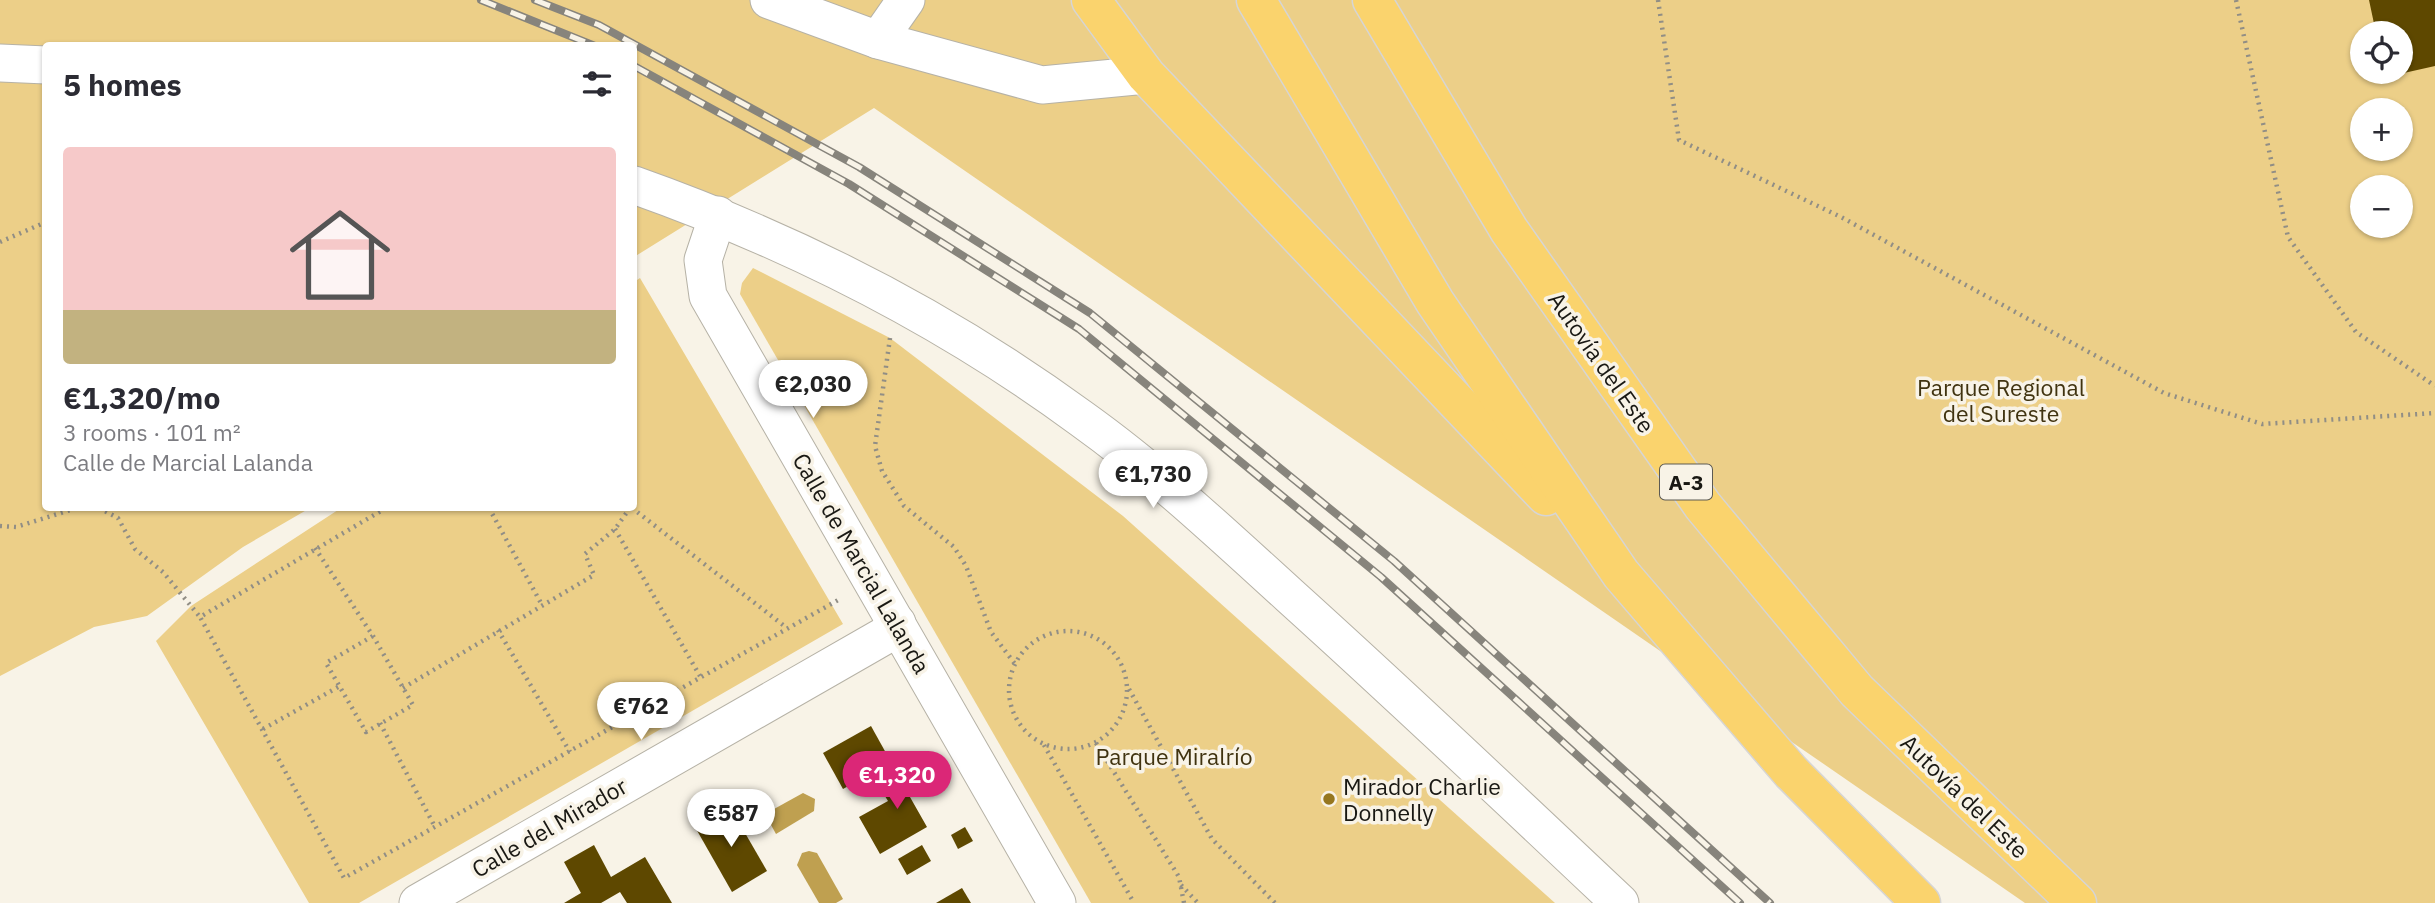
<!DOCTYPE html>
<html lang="en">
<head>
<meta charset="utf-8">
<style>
  body { margin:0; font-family:"IBM Plex Sans",sans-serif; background:#f7f7f7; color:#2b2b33; height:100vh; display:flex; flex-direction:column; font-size:26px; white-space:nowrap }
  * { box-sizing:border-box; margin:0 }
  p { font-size:23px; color:#7c7c81 }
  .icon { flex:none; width:38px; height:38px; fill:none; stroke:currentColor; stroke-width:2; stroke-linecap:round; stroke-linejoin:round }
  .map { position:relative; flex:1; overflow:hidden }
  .panel { position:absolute; left:42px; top:42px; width:595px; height:469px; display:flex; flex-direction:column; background:#fff; border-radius:7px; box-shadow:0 2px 5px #0004 }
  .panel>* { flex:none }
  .controls { position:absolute; left:2350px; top:21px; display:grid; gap:14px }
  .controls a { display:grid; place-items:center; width:63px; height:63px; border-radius:50%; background:#fff; box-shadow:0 2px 5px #0004; font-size:35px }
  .price { position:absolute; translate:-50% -60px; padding:0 16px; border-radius:24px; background:#fff; color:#222; font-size:23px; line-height:46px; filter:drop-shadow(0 2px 4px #0008) }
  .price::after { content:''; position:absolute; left:50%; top:42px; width:21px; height:16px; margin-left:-10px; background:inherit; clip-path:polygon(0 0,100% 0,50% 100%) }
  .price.selected { background:#db2777; color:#fff }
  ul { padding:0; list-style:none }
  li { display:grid; align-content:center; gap:14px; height:371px; padding:0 21px }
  li span { display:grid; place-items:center; height:217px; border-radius:7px; color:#555 }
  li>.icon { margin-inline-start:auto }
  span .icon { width:126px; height:126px; fill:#fffc; stroke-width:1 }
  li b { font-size:30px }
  h2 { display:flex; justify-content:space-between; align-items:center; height:84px; padding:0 21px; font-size:30px }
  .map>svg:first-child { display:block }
</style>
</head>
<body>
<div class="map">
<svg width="2435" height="903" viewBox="0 0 2435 903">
  <rect width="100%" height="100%" fill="#f8f3e7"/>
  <!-- green -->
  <g fill="#eccf88" fill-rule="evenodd">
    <path d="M0 0H2435V903H2025L874 108 634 257V46H46V508H310L243 547 147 616 94 627 0 676ZM2362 33H2401V72H2362ZM2362 110H2401V149H2362ZM2362 187H2401V226H2362Z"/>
    <polygon points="753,268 890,338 1123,516 1555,903 1091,903 740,294 742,283"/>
    <polygon points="640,278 843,624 359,903 309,903 156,641 191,606 341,508 634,508 634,282"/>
  </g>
  <!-- water -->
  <g fill="#bfa050">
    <polygon points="803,793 815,799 814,811 776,834 765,814"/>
    <polygon points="809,851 817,853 843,899 836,903 819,903 797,865 802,853"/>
  </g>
  <!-- building -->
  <g fill="#5e4800">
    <polygon points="2369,0 2435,0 2435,66 2386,77 2385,72 2401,72 2401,33 2376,33"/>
    <polygon points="871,726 891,762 843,789 823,753"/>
    <polygon points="926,761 935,775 906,790 927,827 880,854 859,817 888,801 880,788"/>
    <polygon points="730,807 767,871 732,892 695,827"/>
    <polygon points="965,827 973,841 958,849 951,835"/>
    <polygon points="594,845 611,877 645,857 672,903 627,903 620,892 601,903 564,903 581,893 564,862"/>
    <polygon points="922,845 931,861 907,875 898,859"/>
    <polygon points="962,888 971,903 936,903"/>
  </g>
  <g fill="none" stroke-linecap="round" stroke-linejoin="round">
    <!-- street casing -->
    <g stroke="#b6b2a6" stroke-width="39">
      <g id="street">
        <polyline points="769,0 878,40 1042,85 1146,75"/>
        <polyline points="878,40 906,0"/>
        <polyline points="0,63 46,65"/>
        <path d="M634 185C792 241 946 319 1082 419 1156 472 1222 534 1289 595 1401 696 1510 799 1620 903"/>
        <polyline points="718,215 703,260 708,296 1057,903"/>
        <polyline points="418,903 884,636 897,623"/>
      </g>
    </g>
    <!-- highway casing -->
    <g stroke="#d6d5d5" stroke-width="41">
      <g id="highway">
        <polyline points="1091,0 1146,75 1546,496"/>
        <polyline points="1256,0 1435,302 1621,574 1791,772 1921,903"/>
        <polyline points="1372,0 1509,230 1703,506 1857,691 2077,903"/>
      </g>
    </g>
    <!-- path -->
    <g stroke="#918e85" stroke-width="4.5" stroke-dasharray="2 5" stroke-linecap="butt">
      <polyline points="1658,0 1679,140 1841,217 2164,393 2262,424 2435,413"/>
      <polyline points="2236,0 2288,237 2356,332 2435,386"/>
      <polyline points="0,242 46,222"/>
      <polyline points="890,338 875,446 882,471 904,506 954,547 966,566 991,632 1015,664"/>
      <polyline points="99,508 118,518 135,549 163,572 200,617"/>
      <polyline points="386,508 200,617 344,878 840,599"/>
      <polyline points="489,508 542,605"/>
      <polyline points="632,508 787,628"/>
      <polyline points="0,526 16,527 77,508"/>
      <polyline points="615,529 700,676"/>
      <polyline points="315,548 373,636 413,705 366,732 326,663 373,636"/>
      <polyline points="498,630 570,752"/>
      <circle cx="1068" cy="690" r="59"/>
      <polyline points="403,688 594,575 585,554 615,529 630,508"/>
      <polyline points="1129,689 1212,839 1275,903"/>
      <polyline points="380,723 435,827"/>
      <polyline points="263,729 340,686"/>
      <polyline points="1096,743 1179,877 1184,903"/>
      <polyline points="1044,745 1134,903"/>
      <polyline points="1181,885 1198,903"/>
    </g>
    <!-- street -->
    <use href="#street" stroke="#fff" stroke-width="37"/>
    <!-- highway -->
    <use href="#highway" stroke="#fad36d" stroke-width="38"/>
    <!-- rail casing -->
    <g stroke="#87847c" stroke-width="8">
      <g id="rail">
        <polyline points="481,0 595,46"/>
        <polyline points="535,0 599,25 859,167 1090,313 1394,561 1770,903"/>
        <polyline points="634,66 849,184 1079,329 1381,577 1740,903"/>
      </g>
    </g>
    <!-- rail -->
    <use href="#rail" stroke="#f8f3e7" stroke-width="5" stroke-dasharray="16" stroke-linecap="butt"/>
  </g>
  <!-- markers -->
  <circle fill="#96771f" stroke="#f8f3e7" stroke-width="2.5" cx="1329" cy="799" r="7"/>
  <g text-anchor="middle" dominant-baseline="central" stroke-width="7" stroke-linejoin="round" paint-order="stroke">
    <!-- shield labels -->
    <rect fill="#f8f3e7" stroke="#5c5a53" stroke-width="2" x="1660" y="464.5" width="52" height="35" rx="5"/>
    <g font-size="21" font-weight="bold" fill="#191813">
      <text x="1686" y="482">A-3</text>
    </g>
    <!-- street labels -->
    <g font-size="23" fill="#191813" stroke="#f8f3e7">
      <text transform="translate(1602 362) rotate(55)">Autovía del Este</text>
      <text transform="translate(862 563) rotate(60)">Calle de Marcial Lalanda</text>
      <text transform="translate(1965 796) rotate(44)">Autovía del Este</text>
      <text transform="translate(549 827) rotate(-30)">Calle del Mirador</text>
    </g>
    <!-- park labels -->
    <g font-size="23" fill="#403310" stroke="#f8f3e7">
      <text x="2001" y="387">Parque Regional<tspan x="2001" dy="26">del Sureste</tspan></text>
      <text x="1174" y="756">Parque Miralrío</text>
    </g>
    <!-- poi labels -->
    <g font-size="23" fill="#191813" stroke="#f8f3e7" text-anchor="start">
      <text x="1343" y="786">Mirador Charlie<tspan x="1343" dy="26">Donnelly</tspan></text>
    </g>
  </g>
</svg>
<div class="controls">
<a><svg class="icon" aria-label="locate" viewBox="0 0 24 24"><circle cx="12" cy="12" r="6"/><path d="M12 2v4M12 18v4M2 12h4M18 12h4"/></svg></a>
<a>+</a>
<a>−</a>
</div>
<b class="price" style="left:813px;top:420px">€2,030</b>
<b class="price" style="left:1153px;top:510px">€1,730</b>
<b class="price" style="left:641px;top:742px">€762</b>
<b class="price selected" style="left:897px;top:811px">€1,320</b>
<b class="price" style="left:731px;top:849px">€587</b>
<section class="panel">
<h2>5 homes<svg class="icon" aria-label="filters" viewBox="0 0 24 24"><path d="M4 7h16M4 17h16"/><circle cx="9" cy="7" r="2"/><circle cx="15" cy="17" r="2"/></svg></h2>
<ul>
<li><span style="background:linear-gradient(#f6c9c9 75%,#c2b280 0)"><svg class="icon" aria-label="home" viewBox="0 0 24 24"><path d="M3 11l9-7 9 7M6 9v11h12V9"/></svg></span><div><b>€1,320/mo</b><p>3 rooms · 101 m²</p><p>Calle de Marcial Lalanda</p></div></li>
</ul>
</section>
</div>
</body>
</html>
